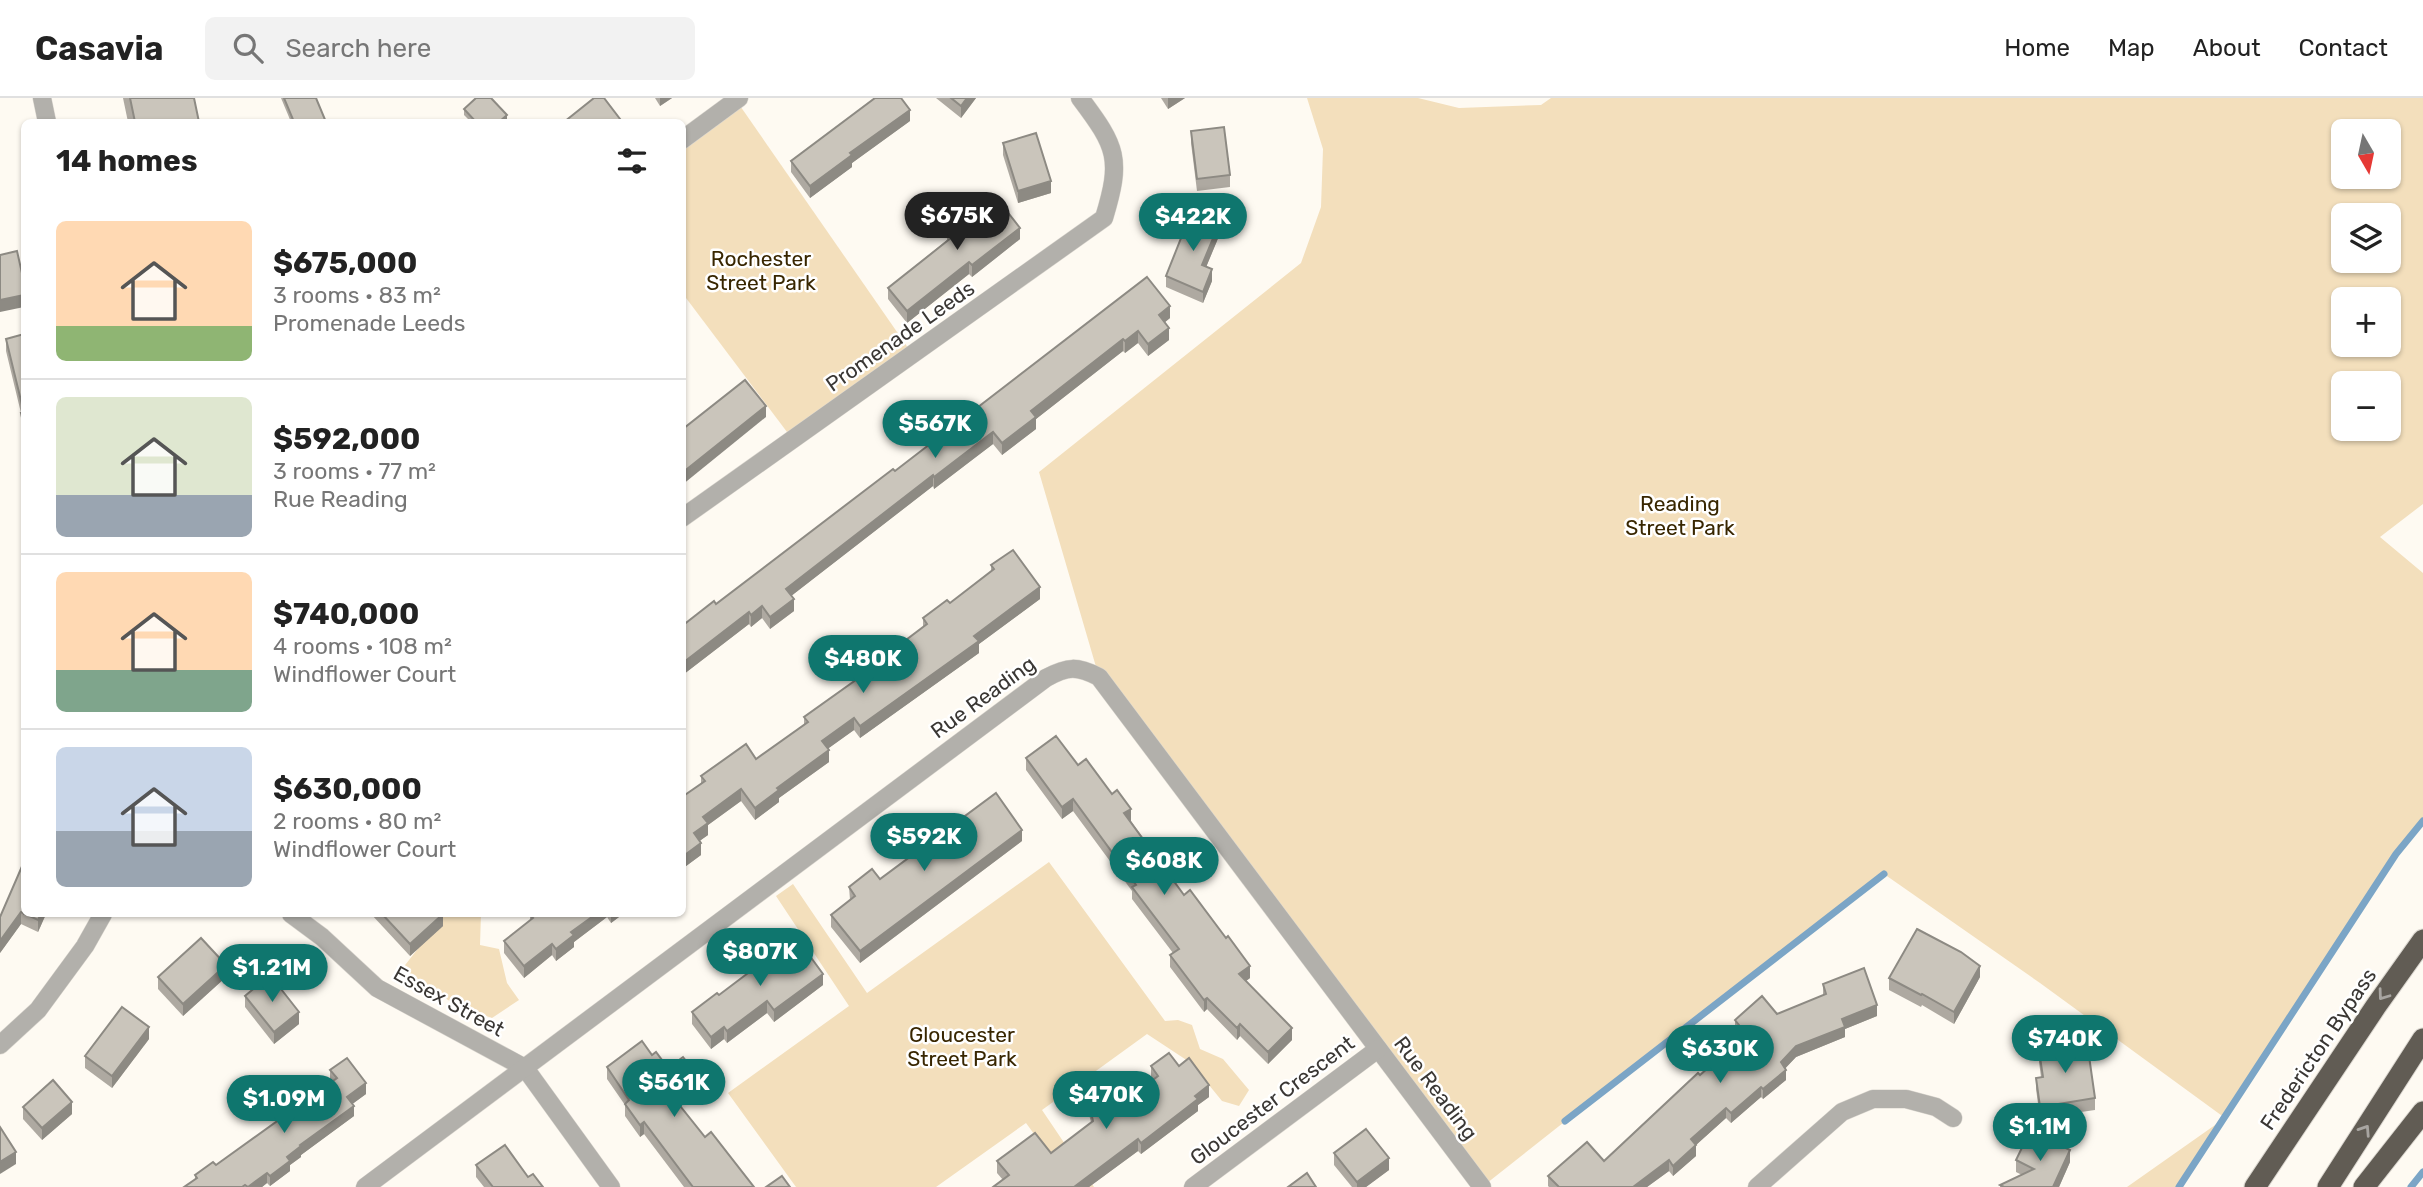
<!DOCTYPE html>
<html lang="en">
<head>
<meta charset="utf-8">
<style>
  body { margin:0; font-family:Rubik,sans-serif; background:#f2f2f2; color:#222; height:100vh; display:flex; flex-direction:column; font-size:26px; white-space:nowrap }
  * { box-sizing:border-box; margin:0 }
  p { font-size:23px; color:#767676 }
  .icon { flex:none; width:38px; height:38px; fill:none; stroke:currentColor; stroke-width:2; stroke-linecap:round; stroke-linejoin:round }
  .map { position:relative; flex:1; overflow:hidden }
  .side { position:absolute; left:21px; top:21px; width:665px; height:798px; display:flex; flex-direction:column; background:#fff; border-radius:10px; box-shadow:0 2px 5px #0004 }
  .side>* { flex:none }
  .needle { width:46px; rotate:171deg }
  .buttons { position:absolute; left:2331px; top:21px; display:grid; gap:14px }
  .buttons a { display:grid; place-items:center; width:70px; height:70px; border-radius:10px; background:#fff; box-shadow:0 2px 5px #0004; font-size:35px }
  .price { position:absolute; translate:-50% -60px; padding:0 16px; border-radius:24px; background:#0f766e; color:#fff; font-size:23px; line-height:46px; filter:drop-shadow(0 2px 4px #0008) }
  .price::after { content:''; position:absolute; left:50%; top:42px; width:21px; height:16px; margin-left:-10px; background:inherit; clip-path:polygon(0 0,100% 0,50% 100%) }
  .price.on { background:#222; color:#fff }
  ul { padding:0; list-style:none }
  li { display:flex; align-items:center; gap:21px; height:175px; padding:0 35px }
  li+li { border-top:2px solid #e0e0e0 }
  li span { display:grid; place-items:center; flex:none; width:196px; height:140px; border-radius:10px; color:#555 }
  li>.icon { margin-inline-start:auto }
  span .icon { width:84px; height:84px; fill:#fffc; stroke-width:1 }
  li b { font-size:30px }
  h2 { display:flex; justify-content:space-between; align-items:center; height:84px; padding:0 35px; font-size:30px }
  header { display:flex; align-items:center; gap:42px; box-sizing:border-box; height:98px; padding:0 35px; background:#fff; border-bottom:2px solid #e0e0e0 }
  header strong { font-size:33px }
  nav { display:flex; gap:38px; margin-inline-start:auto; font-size:24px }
  .search { width:490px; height:63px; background:#f2f2f2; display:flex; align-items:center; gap:18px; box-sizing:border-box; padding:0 24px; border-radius:10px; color:#767676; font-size:26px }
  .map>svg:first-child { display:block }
</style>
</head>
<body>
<header>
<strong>Casavia</strong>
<div class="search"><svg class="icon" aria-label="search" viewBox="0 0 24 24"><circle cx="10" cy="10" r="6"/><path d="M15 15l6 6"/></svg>Search here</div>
<nav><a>Home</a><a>Map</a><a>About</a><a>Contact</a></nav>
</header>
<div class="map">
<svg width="2423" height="1089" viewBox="0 0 2423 1089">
  <rect width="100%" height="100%" fill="#fefaf2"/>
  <!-- green -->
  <g fill="#f3dfbc" fill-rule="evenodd">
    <path d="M1307 0H1418L1459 10 1541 7 1551 0H2423V406L2380 439 2423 475V723L2396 756 2179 1089H2127L2225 1020 2040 885 1884 776 1753 875 1482 1089 1099 579 1039 374 1301 165 1321 109 1323 51ZM2343 33H2389V79H2343ZM2343 117H2389V163H2343ZM2343 201H2389V247H2343ZM2343 285H2389V331H2343Z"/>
    <polygon points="736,2 913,257 793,342 683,196 683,42"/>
    <polygon points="1049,764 1165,923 1178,922 1192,927 1200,951 1223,961 1249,992 1239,1008 1222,1003 1191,965 1147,936 1042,1012 1094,1089 1073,1089 1026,1025 936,1089 796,1089 728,995 849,908 776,798 793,786 867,895"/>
    <polygon points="445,816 481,816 480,847 499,851 507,885 519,902 492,920 457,908 402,871"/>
  </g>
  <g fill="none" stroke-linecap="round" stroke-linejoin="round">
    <!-- stream -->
    <g stroke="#7ba5c6" stroke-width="7">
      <polyline points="1565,1023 1884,776"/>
      <polyline points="2179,1089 2396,756 2423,723"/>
      <polyline points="2411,1089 2423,1074"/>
    </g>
    <!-- minor casing -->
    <g stroke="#dbd7d0" stroke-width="19">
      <g id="minor">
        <polyline points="682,42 739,0"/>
        <path d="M682 420 1104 120C1122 61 1117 49 1080 0"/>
        <polyline points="291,816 322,839 377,890 525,970 611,1089"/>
        <path d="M365 1089 1046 580C1068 568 1077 568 1099 579L1482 1089"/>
        <polyline points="1193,1089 1378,951"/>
        <polyline points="1757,1089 1842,1014 1873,1001 1906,1001 1936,1009 1953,1020"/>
      </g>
    </g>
    <!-- tertiary casing -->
    <g stroke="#dbd7d0" stroke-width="19">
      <g id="tertiary">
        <polyline points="42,0 47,24"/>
        <polyline points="0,947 38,912 85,848 103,816"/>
      </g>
    </g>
    <!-- motorway casing -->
    <g stroke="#dbd7d0" stroke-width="23">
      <g id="motorway">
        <polyline points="2255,1089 2376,908 2423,842"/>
        <polyline points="2328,1089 2423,941"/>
        <polyline points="2364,1089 2423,1014"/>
      </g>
    </g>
    <!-- minor -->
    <use href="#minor" stroke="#b2b0ab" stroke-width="18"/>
    <!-- tertiary -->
    <use href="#tertiary" stroke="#b2b0ab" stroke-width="18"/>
    <!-- motorway -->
    <use href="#motorway" stroke="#615c54" stroke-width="21"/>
  </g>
  <!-- wall -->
  <g fill="#aea9a1">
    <polygon points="123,0 194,0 199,24 128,24"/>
    <polygon points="281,0 316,0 326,24 291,24"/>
    <polygon points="655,0 672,0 660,8"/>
    <polygon points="936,0 976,0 961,20"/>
    <polygon points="1161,0 1185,0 1168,11"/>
    <polygon points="464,11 507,23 505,24 471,24 464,17"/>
    <polygon points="910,23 852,65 852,69 810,100 791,74 791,63"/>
    <polygon points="1191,33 1230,77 1230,89 1197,93 1191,45"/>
    <polygon points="1003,45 1051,95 1018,105 1003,57"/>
    <polygon points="947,136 1020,141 972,179 969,176 907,225 888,201 888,190 947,142"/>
    <polygon points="1219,138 1206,169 1212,183 1203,205 1166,189 1166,178"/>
    <polygon points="1147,179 1170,220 1165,224 1169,242 1148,258 1138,245 1125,255 1123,253 1036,321 1036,331 1002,357 993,346 934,391 933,388 791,498 794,513 770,531 762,520 751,529 749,526 684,576 682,574 682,528 716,506 895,373"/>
    <polygon points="24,236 24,341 21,327 21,315 6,253 6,241"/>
    <polygon points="991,467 1040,501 979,546 979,555 860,640 854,632 827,651 829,664 779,700 779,704 755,722 741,703 708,727 708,737 699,743 701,757 682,771 682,699 701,686 701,678 756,661 804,627 804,619 863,577 863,569 886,557 923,529 923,520 950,505 991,474"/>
    <polygon points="1026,660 1078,667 1131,723 1184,797 1250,880 1246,883 1292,942 1268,966 1240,938 1237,942 1207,911 1204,914 1170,869 1170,857 1173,855 1132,801 1132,793 1073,713 1062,721 1026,672"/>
    <polygon points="1022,743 860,865 831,829 831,817 850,802 849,789"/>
    <polygon points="24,767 24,816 46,816 38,834 21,826 0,855"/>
    <polygon points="371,816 442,816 443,828 410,858"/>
    <polygon points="531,816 623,816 611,825 607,819 574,844 574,849 556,863 552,857 524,880 504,855 504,843 530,823 530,817"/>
    <polygon points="158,879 226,879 183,918 158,891"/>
    <polygon points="1980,879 1954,926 1922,907 1921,909 1889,892 1889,880"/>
    <polygon points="1823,886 1877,918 1845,931 1845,939 1796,959 1785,970 1786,982 1763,1001 1761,999 1731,1025 1726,1020 1696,1047 1696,1058 1673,1078 1669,1073 1647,1089 1549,1089 1548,1088 1548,1078 1604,1063 1700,977 1723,957 1720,954 1720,943 1735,930 1735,922 1777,916 1823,897"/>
    <polygon points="823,887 774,924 767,915 727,945 724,941 711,951 692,926 692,914 719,897"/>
    <polygon points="245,898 299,926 274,946 245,909"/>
    <polygon points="149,941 112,990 85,970 85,958"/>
    <polygon points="2039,953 2095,1000 2095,1012 2040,1020 2036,991 2036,980 2041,979 2039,964"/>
    <polygon points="652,957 668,970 695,986 675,1001 705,1039 754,1089 684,1089 644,1036 640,1039 625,1018 625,1007 607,981 607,969"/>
    <polygon points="1151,968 1179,968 1209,999 1198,1007 1198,1013 1141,1056 1138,1053 1089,1089 993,1089 1003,1082 997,1075 997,1063 1051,1055 1091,1024 1088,1013 1088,1001 1105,1013 1116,1010 1152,982 1151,980"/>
    <polygon points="330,972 366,996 352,1006 354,1018 301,1057 301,1059 290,1067 290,1073 270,1088 267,1085 262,1089 184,1089 195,1081 195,1077 216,1067 332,984 330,982"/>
    <polygon points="23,1009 72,1016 42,1042 23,1021"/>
    <polygon points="1334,1055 1389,1072 1366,1089 1352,1089 1334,1067"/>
    <polygon points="2016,1062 2070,1064 2059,1089 2000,1089 2000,1087 2022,1077 2016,1074"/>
    <polygon points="476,1067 528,1079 543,1089 484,1089 476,1079"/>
  </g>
  <!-- shaded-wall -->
  <g fill="#8d8a83">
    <polygon points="660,0 672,0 660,8"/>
    <polygon points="967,0 976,0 961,20 961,8"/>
    <polygon points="1168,0 1185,0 1168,11"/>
    <polygon points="910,12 910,23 852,65 852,69 810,100 810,88 850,55"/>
    <polygon points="507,17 507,23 505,24 499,24"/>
    <polygon points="1051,83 1051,95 1018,105 1018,93"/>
    <polygon points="1219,126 1219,138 1202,179 1202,167"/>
    <polygon points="1020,130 1020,141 972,179 972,167"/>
    <polygon points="969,164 969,176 907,225 907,213"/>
    <polygon points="1212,171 1212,183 1203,205 1203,194"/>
    <polygon points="24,197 24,209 0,214 0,202"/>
    <polygon points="1170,208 1170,220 1159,229 1159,217"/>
    <polygon points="1169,230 1169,242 1148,258 1148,246"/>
    <polygon points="1138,233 1138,245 1125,255 1125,243"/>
    <polygon points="1123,241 1123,253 1036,321 1036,331 1002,357 1002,345 1031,313"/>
    <polygon points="766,308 766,319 682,387 682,375"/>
    <polygon points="993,334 993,346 934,391 934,379"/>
    <polygon points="933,377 933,388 786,502 786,491"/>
    <polygon points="1040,489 1040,501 979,546 979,555 860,640 860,628 974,538"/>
    <polygon points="794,501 794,513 770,531 770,519"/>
    <polygon points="762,508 762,520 751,529 751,517"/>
    <polygon points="749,514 749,526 684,576 684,564"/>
    <polygon points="854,620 854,632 822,655 822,643"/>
    <polygon points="829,652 829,664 779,700 779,704 755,722 755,710 777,690"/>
    <polygon points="741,691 741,703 708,727 708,737 694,747 694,735 703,719"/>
    <polygon points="1073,701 1073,713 1062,721 1062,709"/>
    <polygon points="1131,711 1131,723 1124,727 1124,715"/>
    <polygon points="1022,732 1022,743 860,865 860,853"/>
    <polygon points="701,745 701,757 682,771 682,759"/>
    <polygon points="21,814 21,826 0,855 0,843"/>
    <polygon points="41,816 46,816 38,834 38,822"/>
    <polygon points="443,816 443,828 410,858 410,846"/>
    <polygon points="596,816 607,816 607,819 574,844 574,849 556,863 556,851 571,834"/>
    <polygon points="611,816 623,816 611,825"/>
    <polygon points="552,846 552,857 524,880 524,868"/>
    <polygon points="226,867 226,879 183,918 183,906"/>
    <polygon points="1250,868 1250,880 1239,888 1239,876"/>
    <polygon points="1980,868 1980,879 1954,926 1954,914"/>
    <polygon points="823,876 823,887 774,924 774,912"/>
    <polygon points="1207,900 1207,911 1204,914 1204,902"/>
    <polygon points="767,903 767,915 727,945 727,933"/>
    <polygon points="1877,907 1877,918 1845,931 1845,939 1796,959 1781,975 1781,964 1796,948 1842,921"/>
    <polygon points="299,914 299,926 274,946 274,934"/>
    <polygon points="1240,926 1240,938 1237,942 1237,930"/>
    <polygon points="149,929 149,941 112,990 112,978"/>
    <polygon points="724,929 724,941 711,951 711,939"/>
    <polygon points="1292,930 1292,942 1268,966 1268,954"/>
    <polygon points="1786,972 1786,982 1763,1001 1763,991"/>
    <polygon points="695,974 695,986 669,1005 669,994"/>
    <polygon points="366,985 366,996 347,1010 347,999"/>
    <polygon points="1209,987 1209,999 1198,1007 1198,1013 1141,1056 1141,1045 1195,998"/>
    <polygon points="1761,989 1761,999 1731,1025 1731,1015"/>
    <polygon points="72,1004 72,1016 42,1042 42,1030"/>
    <polygon points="354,1008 354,1018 301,1057 301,1059 290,1067 290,1073 270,1088 270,1078 287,1059 300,1047"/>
    <polygon points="1726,1010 1726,1020 1696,1047 1696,1058 1673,1078 1673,1068 1691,1041"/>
    <polygon points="644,1024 644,1036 640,1039 640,1027"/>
    <polygon points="1138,1041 1138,1053 1089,1089 1074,1089"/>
    <polygon points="2070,1052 2070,1064 2059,1089 2053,1089"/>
    <polygon points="16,1054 16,1066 0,1076 0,1064"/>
    <polygon points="1389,1060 1389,1072 1366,1089 1357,1089 1357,1084"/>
    <polygon points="1669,1062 1669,1073 1647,1089 1633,1089"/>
    <polygon points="267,1075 267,1085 262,1089 248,1089"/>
  </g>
  <!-- building -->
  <g fill="#cac5bb" stroke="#8d8a83" stroke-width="2">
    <polygon points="130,0 194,0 199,24 135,24"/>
    <polygon points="284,0 316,0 326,24 294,24"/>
    <polygon points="476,0 491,0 507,17 499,24 476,24 464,11"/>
    <polygon points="594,0 604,0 620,21 615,24 564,24"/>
    <polygon points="875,0 901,0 910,12 850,55 852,57 810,88 791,63"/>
    <polygon points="951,0 967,0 961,8"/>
    <polygon points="1224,29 1230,77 1197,81 1191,33"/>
    <polygon points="1036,35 1051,83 1018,93 1003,45"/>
    <polygon points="995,98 1020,130 972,167 969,164 907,213 888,190 951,140 947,136"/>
    <polygon points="1191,115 1219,126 1202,167 1212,171 1203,194 1166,178"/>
    <polygon points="17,153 24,184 24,197 0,202 0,157"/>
    <polygon points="1147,179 1170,208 1159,217 1169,230 1148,246 1138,233 1125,243 1123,241 1031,313 1036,319 1002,345 993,334 934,379 933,377 786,491 794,501 770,519 762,508 751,517 749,514 684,564 682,562 682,528 714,503 716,506 893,371 895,373"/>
    <polygon points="24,236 24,329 21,315 24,315 6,241"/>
    <polygon points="745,282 766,308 682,375 682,329 684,330"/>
    <polygon points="1013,452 1040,489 974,538 979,543 860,628 854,620 822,643 829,652 777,690 779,692 755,710 741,691 703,719 708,725 694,735 701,745 682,759 682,699 705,683 701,678 746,646 756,661 808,624 804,619 867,574 863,569 884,554 886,557 927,526 923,520 947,502 950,505 994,471 991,467"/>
    <polygon points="1056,638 1078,667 1086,661 1112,696 1117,692 1131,711 1124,715 1184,797 1190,792 1226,840 1228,838 1250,868 1239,876 1292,930 1268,954 1240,926 1237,930 1207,900 1204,902 1170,857 1179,851 1132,789 1136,787 1073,701 1062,709 1026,660"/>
    <polygon points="996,695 1022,732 860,853 831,817 855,798 849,789 872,771 880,781"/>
    <polygon points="23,766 24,767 24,816 41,816 38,822 21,814 0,843 0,819"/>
    <polygon points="382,816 443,816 410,846"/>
    <polygon points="531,816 596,816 571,834 574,837 556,851 552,846 524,868 504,843 533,820 530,817"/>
    <polygon points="1917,831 1961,854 1980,868 1954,914 1922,896 1921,897 1889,880"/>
    <polygon points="796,839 823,876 774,912 767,903 727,933 724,929 711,939 692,914 717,895 719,897"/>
    <polygon points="201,840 226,867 183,906 158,879"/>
    <polygon points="1864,870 1877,907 1842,921 1845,929 1796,948 1781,964 1786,972 1763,991 1761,989 1731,1015 1726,1010 1691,1041 1696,1047 1673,1068 1669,1062 1633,1089 1559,1089 1548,1078 1587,1044 1604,1063 1698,975 1700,977 1728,952 1720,943 1739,927 1735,922 1762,898 1777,916 1826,896 1823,886"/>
    <polygon points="270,877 299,914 274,934 245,898"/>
    <polygon points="122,909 149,929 112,978 85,958"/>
    <polygon points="642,943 652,957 656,954 668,970 683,959 695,974 669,994 705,1039 711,1034 754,1089 693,1089 644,1024 640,1027 625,1006 629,1002 607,969"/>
    <polygon points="2087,944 2095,1000 2040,1009 2036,980 2043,979 2039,953"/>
    <polygon points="1169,955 1179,968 1189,960 1209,987 1195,998 1198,1001 1141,1045 1138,1041 1074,1089 993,1089 1009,1077 997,1063 1035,1035 1051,1055 1093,1023 1088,1001 1105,1013 1114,1007 1116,1010 1158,978 1151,968"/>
    <polygon points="347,960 366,985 347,999 354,1008 300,1047 301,1048 287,1059 290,1063 270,1078 267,1075 248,1089 245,1087 242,1089 184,1089 197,1080 195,1077 213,1064 216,1067 337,980 330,972"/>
    <polygon points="53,982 72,1004 42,1030 23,1009"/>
    <polygon points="0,1029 16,1054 0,1064"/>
    <polygon points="1366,1031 1389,1060 1357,1084 1334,1055"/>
    <polygon points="2030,1033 2070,1052 2053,1089 2004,1089 2000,1087 2034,1071 2016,1062"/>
    <polygon points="505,1047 528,1079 533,1076 543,1089 493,1089 476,1067"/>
    <polygon points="1307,1075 1316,1089 1288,1089"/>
    <polygon points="782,1078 790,1089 766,1089"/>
  </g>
  <!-- one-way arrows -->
  <defs><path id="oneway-chevron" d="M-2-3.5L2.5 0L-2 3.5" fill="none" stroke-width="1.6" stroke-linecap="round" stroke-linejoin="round" transform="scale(1.75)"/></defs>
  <g stroke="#a8a5a1">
    <use href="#oneway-chevron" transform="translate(2383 897) rotate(126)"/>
    <use href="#oneway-chevron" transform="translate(2365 1032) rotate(-57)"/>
  </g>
  <g text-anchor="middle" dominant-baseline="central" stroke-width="5" stroke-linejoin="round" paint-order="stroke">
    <!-- park labels -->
    <g font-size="21" fill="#382600" stroke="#fff">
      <text x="761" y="160">Rochester<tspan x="761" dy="24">Street Park</tspan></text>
      <text x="1680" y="405">Reading<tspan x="1680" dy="24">Street Park</tspan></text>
      <text x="962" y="936">Gloucester<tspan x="962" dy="24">Street Park</tspan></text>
    </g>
    <!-- street labels -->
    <g font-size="21" fill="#3a3734" stroke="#fff">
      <text transform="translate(900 238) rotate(-35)">Promenade Leeds</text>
      <text transform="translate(983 599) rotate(-36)">Rue Reading</text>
      <text transform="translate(449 903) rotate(29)">Essex Street</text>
      <text transform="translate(2318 951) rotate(-56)">Fredericton Bypass</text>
      <text transform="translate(1436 990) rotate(53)">Rue Reading</text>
      <text transform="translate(1272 1002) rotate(-37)">Gloucester Crescent</text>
    </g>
  </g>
</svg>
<div class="buttons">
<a><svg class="needle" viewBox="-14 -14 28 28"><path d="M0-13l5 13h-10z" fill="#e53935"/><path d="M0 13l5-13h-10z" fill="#767676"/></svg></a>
<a><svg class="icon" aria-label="layers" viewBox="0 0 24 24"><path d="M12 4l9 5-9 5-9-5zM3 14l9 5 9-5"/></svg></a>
<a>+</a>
<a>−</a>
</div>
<b class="price on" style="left:957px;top:154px">$675K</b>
<b class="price" style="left:1193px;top:155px">$422K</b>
<b class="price" style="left:935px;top:362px">$567K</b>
<b class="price" style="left:863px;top:597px">$480K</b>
<b class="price" style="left:924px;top:775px">$592K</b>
<b class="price" style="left:1164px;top:799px">$608K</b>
<b class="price" style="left:760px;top:890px">$807K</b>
<b class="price" style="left:272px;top:906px">$1.21M</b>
<b class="price" style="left:2065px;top:977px">$740K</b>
<b class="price" style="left:1720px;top:987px">$630K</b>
<b class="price" style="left:674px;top:1021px">$561K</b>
<b class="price" style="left:1106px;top:1033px">$470K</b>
<b class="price" style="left:284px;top:1037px">$1.09M</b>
<b class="price" style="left:2040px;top:1065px">$1.1M</b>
<section class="side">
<h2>14 homes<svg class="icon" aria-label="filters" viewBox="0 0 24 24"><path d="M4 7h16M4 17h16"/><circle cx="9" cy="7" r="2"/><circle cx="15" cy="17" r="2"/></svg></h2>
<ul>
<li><span style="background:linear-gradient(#ffd9b3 75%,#8fb573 0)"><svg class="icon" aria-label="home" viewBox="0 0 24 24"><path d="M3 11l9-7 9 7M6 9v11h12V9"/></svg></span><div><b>$675,000</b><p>3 rooms · 83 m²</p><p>Promenade Leeds</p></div></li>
<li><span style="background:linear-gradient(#dfe7d0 70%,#9aa5b1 0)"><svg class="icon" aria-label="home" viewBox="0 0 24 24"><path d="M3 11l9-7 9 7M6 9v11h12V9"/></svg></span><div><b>$592,000</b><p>3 rooms · 77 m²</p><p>Rue Reading</p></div></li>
<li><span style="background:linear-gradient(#ffd9b3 70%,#7fa58c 0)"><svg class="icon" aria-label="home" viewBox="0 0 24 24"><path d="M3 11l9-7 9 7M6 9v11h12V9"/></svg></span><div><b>$740,000</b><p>4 rooms · 108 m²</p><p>Windflower Court</p></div></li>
<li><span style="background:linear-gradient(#c9d6e8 60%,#9aa5b1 0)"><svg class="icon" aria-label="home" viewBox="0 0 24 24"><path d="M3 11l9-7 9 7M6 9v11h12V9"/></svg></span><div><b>$630,000</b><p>2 rooms · 80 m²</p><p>Windflower Court</p></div></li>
</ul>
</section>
</div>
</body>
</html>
